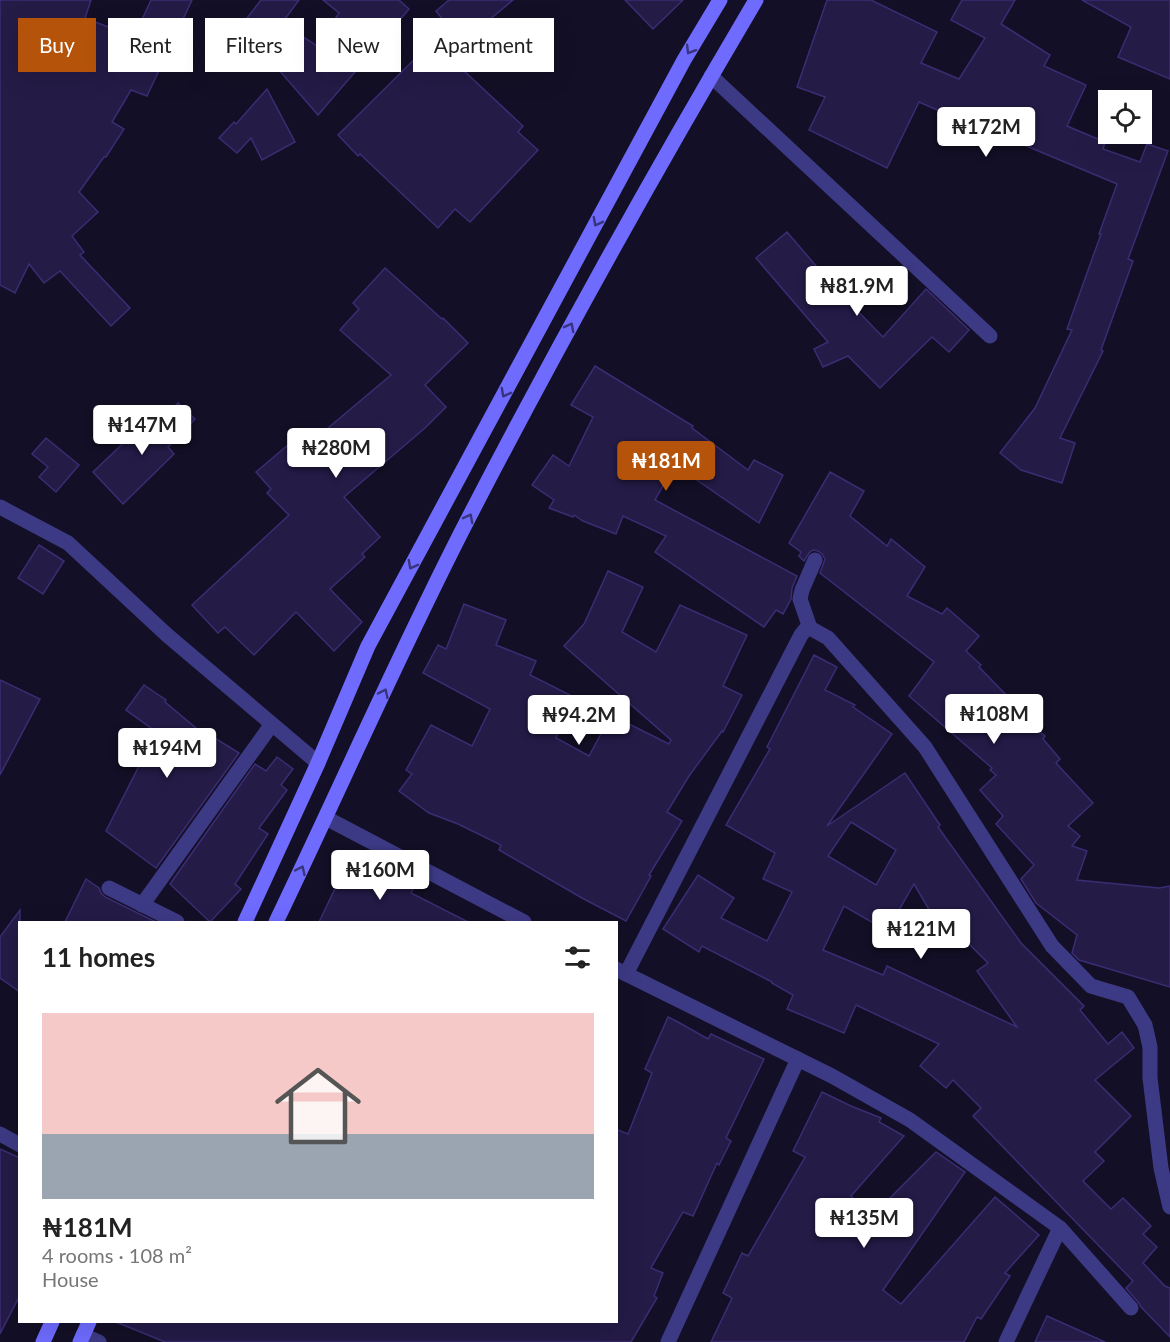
<!DOCTYPE html>
<html lang="en">
<head>
<meta charset="utf-8">
<style>
  body { margin:0; font-family:Lato,sans-serif; background:#f6f6f6; color:#222; height:100vh; display:flex; flex-direction:column; font-size:22px; white-space:nowrap }
  * { box-sizing:border-box; margin:0 }
  p { font-size:20px; color:#767676 }
  .icon { flex:none; width:33px; height:33px; fill:none; stroke:currentColor; stroke-width:2; stroke-linecap:round; stroke-linejoin:round }
  .map { position:relative; flex:1; overflow:hidden }
  .drawer { position:absolute; left:18px; top:921px; width:600px; height:402px; display:flex; flex-direction:column; background:#fff; border-radius:0px; box-shadow:0 6px 24px #0002 }
  .drawer>* { flex:none }
  .hud { position:absolute; left:18px; top:18px; width:600px; height:54px; display:flex; gap:12px }
  .tools { position:absolute; left:1098px; top:90px; display:grid; gap:12px }
  .tools a { display:grid; place-items:center; width:54px; height:54px; border-radius:0px; background:#fff; box-shadow:0 6px 24px #0002; font-size:30px }
  .price { position:absolute; translate:-50% -51px; padding:0 14px; border-radius:6px; background:#fff; color:#222; font-size:20px; line-height:39px; filter:drop-shadow(0 2px 3px #0008) }
  .price::after { content:''; position:absolute; left:50%; top:36px; width:18px; height:14px; margin-left:-9px; background:inherit; clip-path:polygon(0 0,100% 0,50% 100%) }
  .price.on { background:#b45309; color:#fff }
  ul { padding:0; list-style:none }
  li { display:grid; align-content:center; gap:12px; height:318px; padding:0 24px }
  li span { display:grid; place-items:center; height:186px; border-radius:0px; color:#555 }
  li>.icon { margin-inline-start:auto }
  span .icon { width:108px; height:108px; fill:#fffc; stroke-width:1 }
  li b { font-size:26px }
  h2 { display:flex; justify-content:space-between; align-items:center; height:72px; padding:0 24px; font-size:26px }
  .pill { padding:0 21px; border-radius:0px; background:#fff; box-shadow:0 6px 24px #0002; font-size:21px; line-height:54px }
  .pill.on { background:#b45309; color:#fff }
  .map>svg:first-child { display:block }
</style>
</head>
<body>
<div class="map">
<svg width="1170" height="1342" viewBox="0 0 1170 1342">
  <rect width="100%" height="100%" fill="#130f26"/>
  <!-- building -->
  <g fill="#241b47" stroke="#3b2d73" stroke-width="1.5" fill-rule="evenodd">
    <polygon points="0,0 91,0 85,18 134,37 151,0 192,0 147,96 131,90 112,122 124,129 106,157 104,157 79,192 98,212 72,236 84,252 80,255 130,308 111,326 60,271 44,283 29,264 15,293 0,285"/>
    <polygon points="261,0 299,0 282,23 317,46 339,13 323,0 399,0 409,9 318,115 241,26"/>
    <polygon points="449,0 513,0 447,55 523,126 518,132 538,150 470,222 455,209 438,228 360,154 358,156 338,135 448,26 436,11"/>
    <polygon points="625,0 683,0 653,29"/>
    <polygon points="827,0 871,0 937,32 921,63 959,79 985,38 951,20 962,0 1015,0 1001,24 1050,55 1044,66 1086,85 1067,126 1105,142 1103,149 1140,162 1147,144 1168,151 1128,259 1133,261 1101,350 1103,351 1060,438 1075,443 1062,483 1021,470 1000,453 1035,408 1072,330 1067,329 1101,234 1099,234 1117,184 1012,140 1011,142 919,102 887,168 809,130 825,97 797,87"/>
    <polygon points="1082,0 1170,0 1170,79 1118,57 1131,27"/>
    <polygon points="267,89 295,142 262,160 251,138 237,153 219,138 234,122 236,124"/>
    <polygon points="787,232 847,302 848,301 883,337 926,289 969,330 949,352 932,337 880,388 848,356 823,367 814,349 828,342 756,258"/>
    <polygon points="385,268 442,319 443,318 468,343 425,385 446,407 425,428 344,497 380,537 362,554 365,557 330,589 362,622 334,651 296,612 254,655 225,627 218,633 192,605 289,515 267,493 271,489 256,472 295,439 303,449 391,375 340,330 359,309 353,303"/>
    <polygon points="595,366 693,426 692,428 748,470 754,460 783,475 759,523 675,465 655,500 797,576 792,588 791,599 783,614 776,610 764,627 655,552 666,536 623,516 616,534 583,521 574,515 573,517 549,508 554,500 532,485 553,455 569,466 593,417 571,405"/>
    <polygon points="178,403 195,419 168,447 174,454 123,504 93,472 134,433 142,441"/>
    <polygon points="46,438 79,465 56,492 39,477 48,467 32,454"/>
    <polygon points="830,472 864,491 850,516 887,546 891,539 925,567 907,596 942,614 947,608 979,636 966,651 981,665 979,667 1011,700 1006,705 1045,736 1043,739 1060,759 1056,763 1093,803 1068,826 1080,836 1072,846 1087,851 1077,880 1159,888 1170,886 1170,987 1079,960 1072,953 1077,935 1036,903 1021,879 1034,865 996,824 1003,816 980,790 996,775 990,770 992,768 909,696 934,662 820,573 825,559 822,554 818,551 813,550 809,553 804,561 799,556 801,552 789,543"/>
    <polygon points="39,545 64,561 43,594 18,578"/>
    <polygon points="608,571 643,587 622,632 656,652 680,605 747,635 723,686 742,695 723,732 722,731 689,776 667,812 682,821 649,875 651,876 626,921 582,898 499,850 501,845 458,824 429,813 399,791 412,774 406,770 431,725 472,746 490,709 423,673 438,645 446,649 464,604 506,620 496,645 536,661 530,675 572,696 564,714 566,716 556,738 589,756 611,715 669,744 671,740 564,646 584,624"/>
    <path d="M814 655 837 667 825 690 855 705 853 707 892 734 827 826 905 773 940 825 938 827 1021 943 1084 1006 1080 1010 1108 1044 1122 1032 1134 1048 1095 1080 1131 1116 1095 1152 1104 1161 1083 1181 1111 1209 1123 1198 1151 1226 1143 1234 1157 1247 1143 1263 1165 1286 1170 1288V1337L1141 1307 1138 1302 1126 1288 1133 1281 973 1116 981 1108 953 1080 946 1088 920 1066 939 1044 856 1005 844 1033 787 1009 793 995 772 983V982L702 946 699 952 663 929 698 875 734 898 721 918 767 941 792 892 763 879 775 853 726 825 770 749 767 747ZM851 822 896 850 876 885 828 856ZM914 884 944 935 954 929 988 963 977 971 1017 1027 887 966 883 975 823 950 844 906 887 931Z"/>
    <polygon points="0,680 40,699 0,775"/>
    <polygon points="144,685 166,700 165,702 208,738 210,735 239,753 156,868 106,831 143,758 136,753 155,731 126,710"/>
    <polygon points="277,757 293,769 281,785 287,790 259,828 268,834 235,884 241,889 210,922 170,884 255,764 266,771"/>
    <polygon points="369,864 414,887 411,893 468,922 319,922 343,872 360,880"/>
    <polygon points="86,879 99,888 101,893 105,897 156,922 65,922"/>
    <polygon points="20,910 20,992 0,978 0,937"/>
    <polygon points="668,1017 678,1022 708,1039 711,1034 764,1059 726,1138 731,1141 719,1165 717,1163 693,1216 683,1212 651,1268 663,1273 654,1296 657,1298 631,1342 165,1342 116,1322 616,1322 616,1129 628,1134 652,1073 645,1069"/>
    <polygon points="822,1092 851,1106 881,1118 879,1122 904,1136 851,1196 872,1216 936,1152 965,1172 883,1290 901,1304 995,1197 1039,1235 1005,1273 1010,1276 981,1319 977,1317 964,1342 711,1342 732,1298 723,1293 742,1253 748,1256 805,1157 793,1151"/>
    <polygon points="0,1149 20,1158 20,1295 0,1334"/>
    <polygon points="1047,1316 1105,1342 1035,1342"/>
  </g>
  <g fill="none" stroke-linecap="round" stroke-linejoin="round">
    <!-- street -->
    <g stroke="#3d3a85" stroke-width="15">
      <polyline points="711,76 990,336"/>
      <polyline points="0,507 68,543 167,635 318,763"/>
      <polyline points="815,560 802,590 800,599 810,628 828,638 925,747 1052,946 1091,986 1128,997 1145,1025 1150,1047 1150,1078 1161,1168 1170,1207"/>
      <polyline points="326,818 524,922"/>
      <polyline points="109,888 177,922"/>
      <polyline points="142,905 272,724"/>
      <polyline points="616,969 832,1076 910,1120 1060,1228 1131,1308"/>
      <polyline points="626,974 801,635 805,630 810,628"/>
      <polyline points="0,1134 20,1145"/>
      <polyline points="83,1335 99,1342"/>
      <polyline points="668,1342 798,1059"/>
      <polyline points="1006,1342 1060,1228"/>
    </g>
    <!-- secondary -->
    <g stroke="#6f6bff" stroke-width="15">
      <polyline points="245,922 318,763 368,646 684,60 720,0"/>
      <path d="M276 922C340 789 399 653 467 521 558 345 655 171 756 0"/>
      <polyline points="43,1342 52,1322"/>
      <polyline points="80,1342 89,1322"/>
    </g>
  </g>
  <!-- one-way arrows -->
  <defs><path id="oneway-chevron" d="M-2-3.5L2.5 0L-2 3.5" fill="none" stroke-width="1.6" stroke-linecap="round" stroke-linejoin="round" transform="scale(1.5)"/></defs>
  <g stroke="#38347d">
    <use href="#oneway-chevron" transform="translate(690 50) rotate(121)"/>
    <use href="#oneway-chevron" transform="translate(597 222) rotate(118)"/>
    <use href="#oneway-chevron" transform="translate(570 327) rotate(-62)"/>
    <use href="#oneway-chevron" transform="translate(505 393) rotate(118)"/>
    <use href="#oneway-chevron" transform="translate(469 518) rotate(-62)"/>
    <use href="#oneway-chevron" transform="translate(412 565) rotate(118)"/>
    <use href="#oneway-chevron" transform="translate(384 693) rotate(-65)"/>
    <use href="#oneway-chevron" transform="translate(301 870) rotate(-65)"/>
  </g>
</svg>
<div class="tools">
<a><svg class="icon" aria-label="locate" viewBox="0 0 24 24"><circle cx="12" cy="12" r="6"/><path d="M12 2v4M12 18v4M2 12h4M18 12h4"/></svg></a>
</div>
<b class="price" style="left:986px;top:158px">₦172M</b>
<b class="price" style="left:857px;top:317px">₦81.9M</b>
<b class="price" style="left:142px;top:456px">₦147M</b>
<b class="price" style="left:336px;top:479px">₦280M</b>
<b class="price on" style="left:666px;top:492px">₦181M</b>
<b class="price" style="left:994px;top:745px">₦108M</b>
<b class="price" style="left:579px;top:746px">₦94.2M</b>
<b class="price" style="left:167px;top:779px">₦194M</b>
<b class="price" style="left:380px;top:901px">₦160M</b>
<b class="price" style="left:921px;top:960px">₦121M</b>
<b class="price" style="left:864px;top:1249px">₦135M</b>
<div class="hud">
<a class="pill on">Buy</a>
<a class="pill">Rent</a>
<a class="pill">Filters</a>
<a class="pill">New</a>
<a class="pill">Apartment</a>
</div>
<section class="drawer">
<h2>11 homes<svg class="icon" aria-label="filters" viewBox="0 0 24 24"><path d="M4 7h16M4 17h16"/><circle cx="9" cy="7" r="2"/><circle cx="15" cy="17" r="2"/></svg></h2>
<ul>
<li><span style="background:linear-gradient(#f6c9c9 65%,#9aa5b1 0)"><svg class="icon" aria-label="home" viewBox="0 0 24 24"><path d="M3 11l9-7 9 7M6 9v11h12V9"/></svg></span><div><b>₦181M</b><p>4 rooms · 108 m²</p><p>House</p></div></li>
</ul>
</section>
</div>
</body>
</html>
